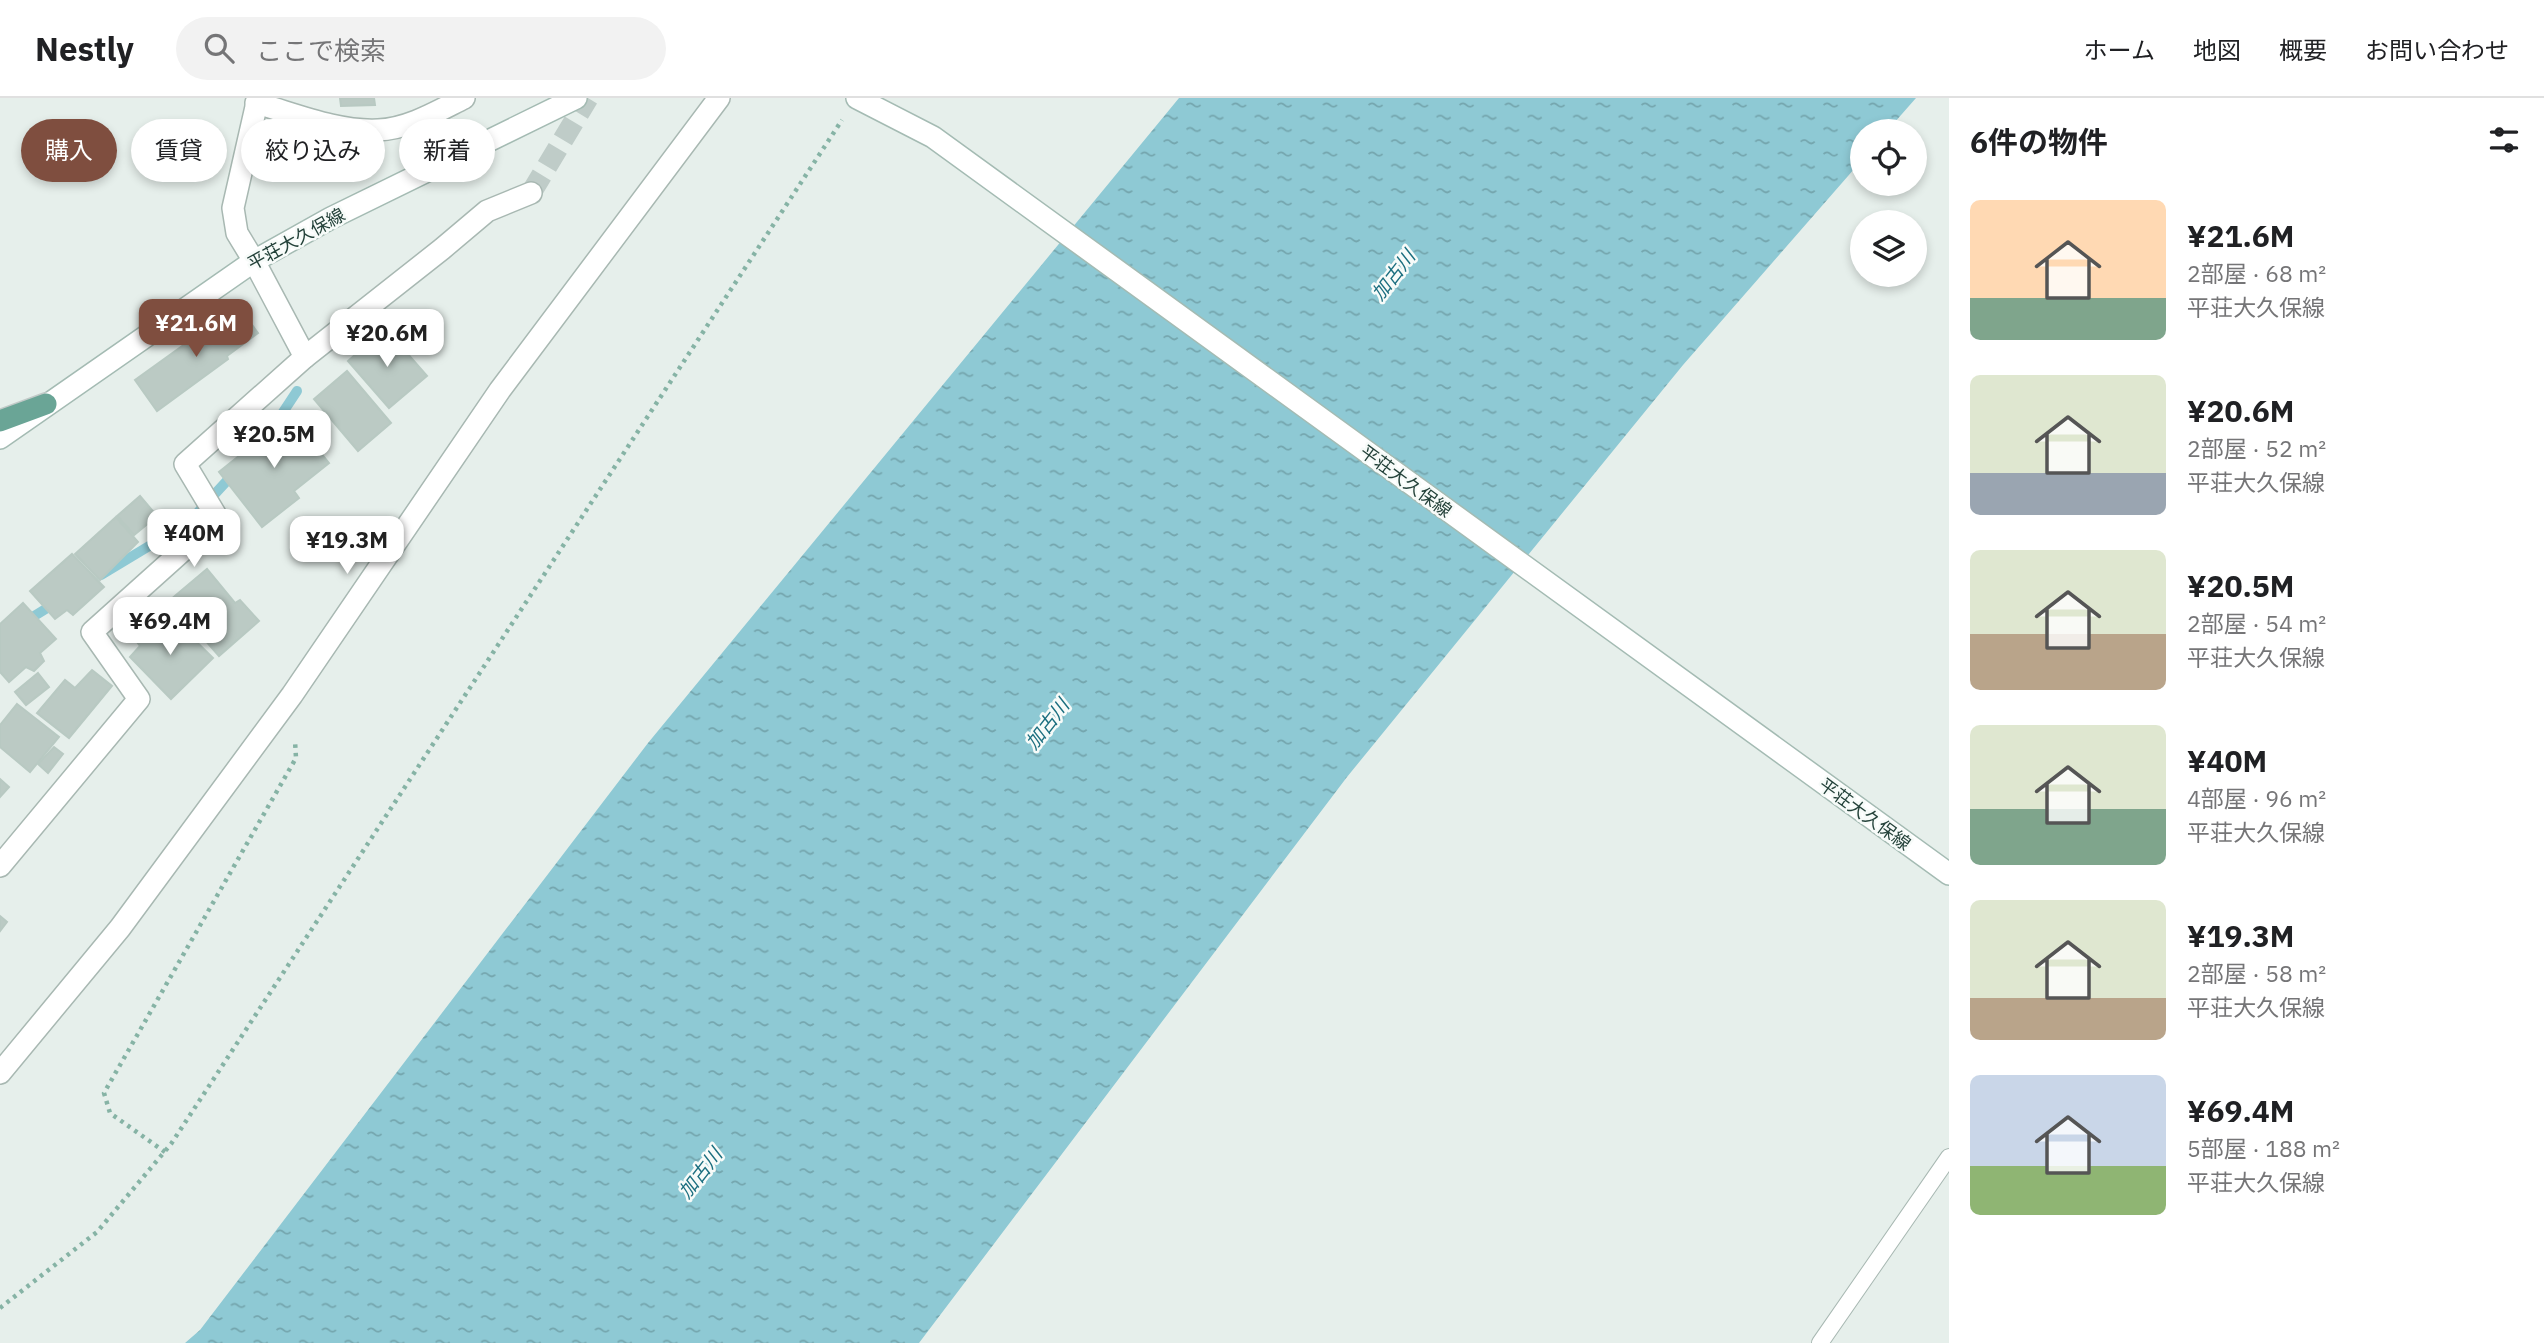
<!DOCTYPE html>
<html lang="ja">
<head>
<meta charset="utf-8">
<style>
  body { margin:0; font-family:"IBM Plex Sans","Noto Sans JP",sans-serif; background:#f2f2f2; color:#202124; height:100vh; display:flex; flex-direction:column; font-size:26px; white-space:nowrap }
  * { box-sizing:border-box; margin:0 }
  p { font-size:23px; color:#757577 }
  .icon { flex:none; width:38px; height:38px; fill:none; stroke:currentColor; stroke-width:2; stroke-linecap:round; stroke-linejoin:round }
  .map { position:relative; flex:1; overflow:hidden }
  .drawer { display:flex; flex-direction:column; background:#fff; width:595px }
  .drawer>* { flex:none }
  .guide { position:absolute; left:21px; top:21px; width:665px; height:63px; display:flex; gap:14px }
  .fabs { position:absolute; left:1850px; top:21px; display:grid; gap:14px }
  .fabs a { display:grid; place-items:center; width:77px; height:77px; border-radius:50%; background:#fff; box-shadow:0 4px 10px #0003; font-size:35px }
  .price { position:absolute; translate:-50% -60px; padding:0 16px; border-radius:14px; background:#fff; color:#222; font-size:23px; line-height:46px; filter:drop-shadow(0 2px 4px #0008) }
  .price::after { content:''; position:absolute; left:50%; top:42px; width:21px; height:16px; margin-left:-10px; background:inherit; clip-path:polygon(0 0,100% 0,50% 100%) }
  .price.on { background:#7f4e3f; color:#fff }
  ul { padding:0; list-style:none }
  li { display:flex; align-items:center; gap:21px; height:175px; padding:0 21px }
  li span { display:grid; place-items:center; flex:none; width:196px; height:140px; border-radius:10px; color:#555 }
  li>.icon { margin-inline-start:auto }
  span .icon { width:84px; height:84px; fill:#fffc; stroke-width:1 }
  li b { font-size:30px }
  h2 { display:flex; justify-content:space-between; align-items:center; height:84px; padding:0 21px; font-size:30px }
  .chip { padding:0 24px; border-radius:32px; background:#fff; box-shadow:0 4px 10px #0003; font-size:24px; line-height:63px }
  .chip.on { background:#7f4e3f; color:#fff }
  header { display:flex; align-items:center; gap:42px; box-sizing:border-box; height:98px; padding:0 35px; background:#fff; border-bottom:2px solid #e0e0e0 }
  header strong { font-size:33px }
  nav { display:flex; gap:38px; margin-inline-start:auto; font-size:24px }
  .search { width:490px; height:63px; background:#f2f2f2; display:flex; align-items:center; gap:18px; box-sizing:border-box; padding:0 24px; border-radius:38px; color:#757577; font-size:26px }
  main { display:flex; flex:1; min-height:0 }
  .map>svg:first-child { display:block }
</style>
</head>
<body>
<header>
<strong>Nestly</strong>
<div class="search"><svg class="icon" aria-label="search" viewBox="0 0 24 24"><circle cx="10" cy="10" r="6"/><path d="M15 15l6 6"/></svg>ここで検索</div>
<nav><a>ホーム</a><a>地図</a><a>概要</a><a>お問い合わせ</a></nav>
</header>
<main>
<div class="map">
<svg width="1949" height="1245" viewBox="0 0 1949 1245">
  <defs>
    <pattern id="water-ripples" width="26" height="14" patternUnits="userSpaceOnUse" patternTransform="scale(1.75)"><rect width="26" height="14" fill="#8ec9d4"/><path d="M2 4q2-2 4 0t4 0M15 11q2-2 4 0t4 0" fill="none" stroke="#74a5ad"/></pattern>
  </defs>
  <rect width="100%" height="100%" fill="#e6efeb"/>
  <!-- water -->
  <polygon fill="url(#water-ripples)" points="1179,0 1916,0 1887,33 1862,33 1862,62 1683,267 1347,679 919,1245 185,1245 200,1232 648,645"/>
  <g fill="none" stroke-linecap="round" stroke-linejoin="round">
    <!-- stream -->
    <g stroke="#8ec9d4" stroke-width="10">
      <polyline points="264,343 297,293"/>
      <polyline points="101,477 189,424 236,373"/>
      <polyline points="0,539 57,504"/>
    </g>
  </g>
  <!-- building -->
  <g fill="#bbcac4" stroke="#b8c9c2" stroke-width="2">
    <polygon points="340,0 374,0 375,7 341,8"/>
    <polygon points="238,208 258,235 227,258 228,261 157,313 135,282"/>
    <polygon points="382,233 398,251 400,247 427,278 389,310 348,263"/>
    <polygon points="347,273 391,325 358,353 314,301"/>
    <polygon points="290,317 329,365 294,393 299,400 262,429 219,374"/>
    <polygon points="140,398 157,418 134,437 117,418"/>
    <polygon points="116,419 138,444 100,482 75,456"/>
    <polygon points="72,456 104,489 73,517 67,512 55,521 30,493"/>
    <polygon points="207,471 235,505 240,502 259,523 219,558 170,502"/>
    <polygon points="23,505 56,541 40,555 44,563 34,573 26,569 9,584 0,574 0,526"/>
    <polygon points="173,521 213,560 171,601 130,559 140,548 134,540 151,524 162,532"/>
    <polygon points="92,572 112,588 69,640 37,615 65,582 75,590"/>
    <polygon points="38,575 49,589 26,607 15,594"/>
    <polygon points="17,606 59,639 30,674 0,649 0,627"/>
    <polygon points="54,649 63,656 48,675 38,666"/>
    <polygon points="0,681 9,689 0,699"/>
    <polygon points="0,818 7,824 0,833"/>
  </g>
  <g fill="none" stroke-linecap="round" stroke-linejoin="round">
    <!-- minor-tunnel -->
    <polyline stroke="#bfccc8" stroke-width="21" stroke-dasharray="21 10" stroke-linecap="butt" points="531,95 588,0"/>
    <!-- service casing -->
    <g stroke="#a8b8b2" stroke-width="18">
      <polyline id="service" points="1820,1245 1949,1059"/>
    </g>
    <!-- minor casing -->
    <g stroke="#a8b8b2" stroke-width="24">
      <g id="minor">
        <path d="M256 5C295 16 338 34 378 32 408 31 438 13 464 0"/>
        <polyline points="305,259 442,151 487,113 531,95"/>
        <polyline points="0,768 139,601 92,534 218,421 185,366 305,259 254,163 237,135 233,110 258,0"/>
        <polyline points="0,975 120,830 292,597 500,292 719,0"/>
      </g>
    </g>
    <!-- secondary casing -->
    <g stroke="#a4bbb3" stroke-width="24">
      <g id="secondary">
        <polyline points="857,0 933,39 1949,776"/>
        <polyline points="0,340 254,163 331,120 576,0"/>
      </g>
    </g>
    <!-- primary casing -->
    <g stroke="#c2cac8" stroke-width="24">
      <polyline id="primary" points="0,323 46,306"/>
    </g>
    <!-- path -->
    <g stroke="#86b3a5" stroke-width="4.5" stroke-dasharray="3.5 5" stroke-linecap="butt">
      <polyline points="165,1054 110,1015 104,995 296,660 295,643"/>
      <polyline points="0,1210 97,1134 171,1046 842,22"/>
    </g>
    <!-- service -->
    <use href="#service" stroke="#fff" stroke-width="16"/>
    <!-- minor -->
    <use href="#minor" stroke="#fff" stroke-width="21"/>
    <!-- secondary -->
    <use href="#secondary" stroke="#fff" stroke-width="21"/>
    <!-- primary -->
    <use href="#primary" stroke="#6aa596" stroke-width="21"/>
  </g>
  <g text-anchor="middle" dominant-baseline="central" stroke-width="5" stroke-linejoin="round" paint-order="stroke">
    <!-- street labels -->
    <g font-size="18" fill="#24423a" stroke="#f7fbf9">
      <text transform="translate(296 141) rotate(-29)">平荘大久保線</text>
      <text transform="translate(1406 383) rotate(36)">平荘大久保線</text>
      <text transform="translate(1865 716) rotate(36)">平荘大久保線</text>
    </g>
    <!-- water labels -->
    <g font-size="19" font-style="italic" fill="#1c6f80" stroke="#f7fbf9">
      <text transform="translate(1393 177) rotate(-52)">加古川</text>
      <text transform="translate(1047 626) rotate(-52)">加古川</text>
      <text transform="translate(700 1075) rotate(-52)">加古川</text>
    </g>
  </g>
</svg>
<div class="fabs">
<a><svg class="icon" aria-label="locate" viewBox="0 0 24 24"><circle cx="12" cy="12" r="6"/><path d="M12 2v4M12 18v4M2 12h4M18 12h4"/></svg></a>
<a><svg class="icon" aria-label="layers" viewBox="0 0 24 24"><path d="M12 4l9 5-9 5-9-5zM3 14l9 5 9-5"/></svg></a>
</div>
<b class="price on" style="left:196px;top:261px">¥21.6M</b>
<b class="price" style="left:387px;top:271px">¥20.6M</b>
<b class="price" style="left:274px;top:372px">¥20.5M</b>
<b class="price" style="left:194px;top:471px">¥40M</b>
<b class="price" style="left:347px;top:478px">¥19.3M</b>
<b class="price" style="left:170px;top:559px">¥69.4M</b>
<div class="guide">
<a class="chip on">購入</a>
<a class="chip">賃貸</a>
<a class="chip">絞り込み</a>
<a class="chip">新着</a>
</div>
</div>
<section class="drawer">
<h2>6件の物件<svg class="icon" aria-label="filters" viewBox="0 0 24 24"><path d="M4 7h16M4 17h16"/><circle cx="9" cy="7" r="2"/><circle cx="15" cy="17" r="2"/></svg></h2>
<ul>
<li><span style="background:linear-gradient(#ffd9b3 70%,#7fa58c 0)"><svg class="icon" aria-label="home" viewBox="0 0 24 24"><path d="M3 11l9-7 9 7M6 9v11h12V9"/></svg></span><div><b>¥21.6M</b><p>2部屋 · 68 m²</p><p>平荘大久保線</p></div></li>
<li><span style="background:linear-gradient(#dfe7d0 70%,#9aa5b1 0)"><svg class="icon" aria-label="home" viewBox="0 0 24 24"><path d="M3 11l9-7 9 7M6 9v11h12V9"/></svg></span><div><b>¥20.6M</b><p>2部屋 · 52 m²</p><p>平荘大久保線</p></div></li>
<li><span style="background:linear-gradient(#dfe7d0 60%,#b9a48a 0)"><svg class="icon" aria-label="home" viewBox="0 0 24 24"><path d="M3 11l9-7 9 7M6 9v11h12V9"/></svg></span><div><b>¥20.5M</b><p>2部屋 · 54 m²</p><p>平荘大久保線</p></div></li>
<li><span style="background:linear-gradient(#dfe7d0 60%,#7fa58c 0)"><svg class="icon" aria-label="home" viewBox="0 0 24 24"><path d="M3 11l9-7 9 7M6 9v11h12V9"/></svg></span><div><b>¥40M</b><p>4部屋 · 96 m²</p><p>平荘大久保線</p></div></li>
<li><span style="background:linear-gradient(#dfe7d0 70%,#b9a48a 0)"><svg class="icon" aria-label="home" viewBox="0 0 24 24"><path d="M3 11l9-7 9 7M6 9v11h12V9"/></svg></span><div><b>¥19.3M</b><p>2部屋 · 58 m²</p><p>平荘大久保線</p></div></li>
<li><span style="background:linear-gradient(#c9d6e8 65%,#8fb573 0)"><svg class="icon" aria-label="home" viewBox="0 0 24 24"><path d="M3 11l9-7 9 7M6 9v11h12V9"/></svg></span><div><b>¥69.4M</b><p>5部屋 · 188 m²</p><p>平荘大久保線</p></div></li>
</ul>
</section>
</main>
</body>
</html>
